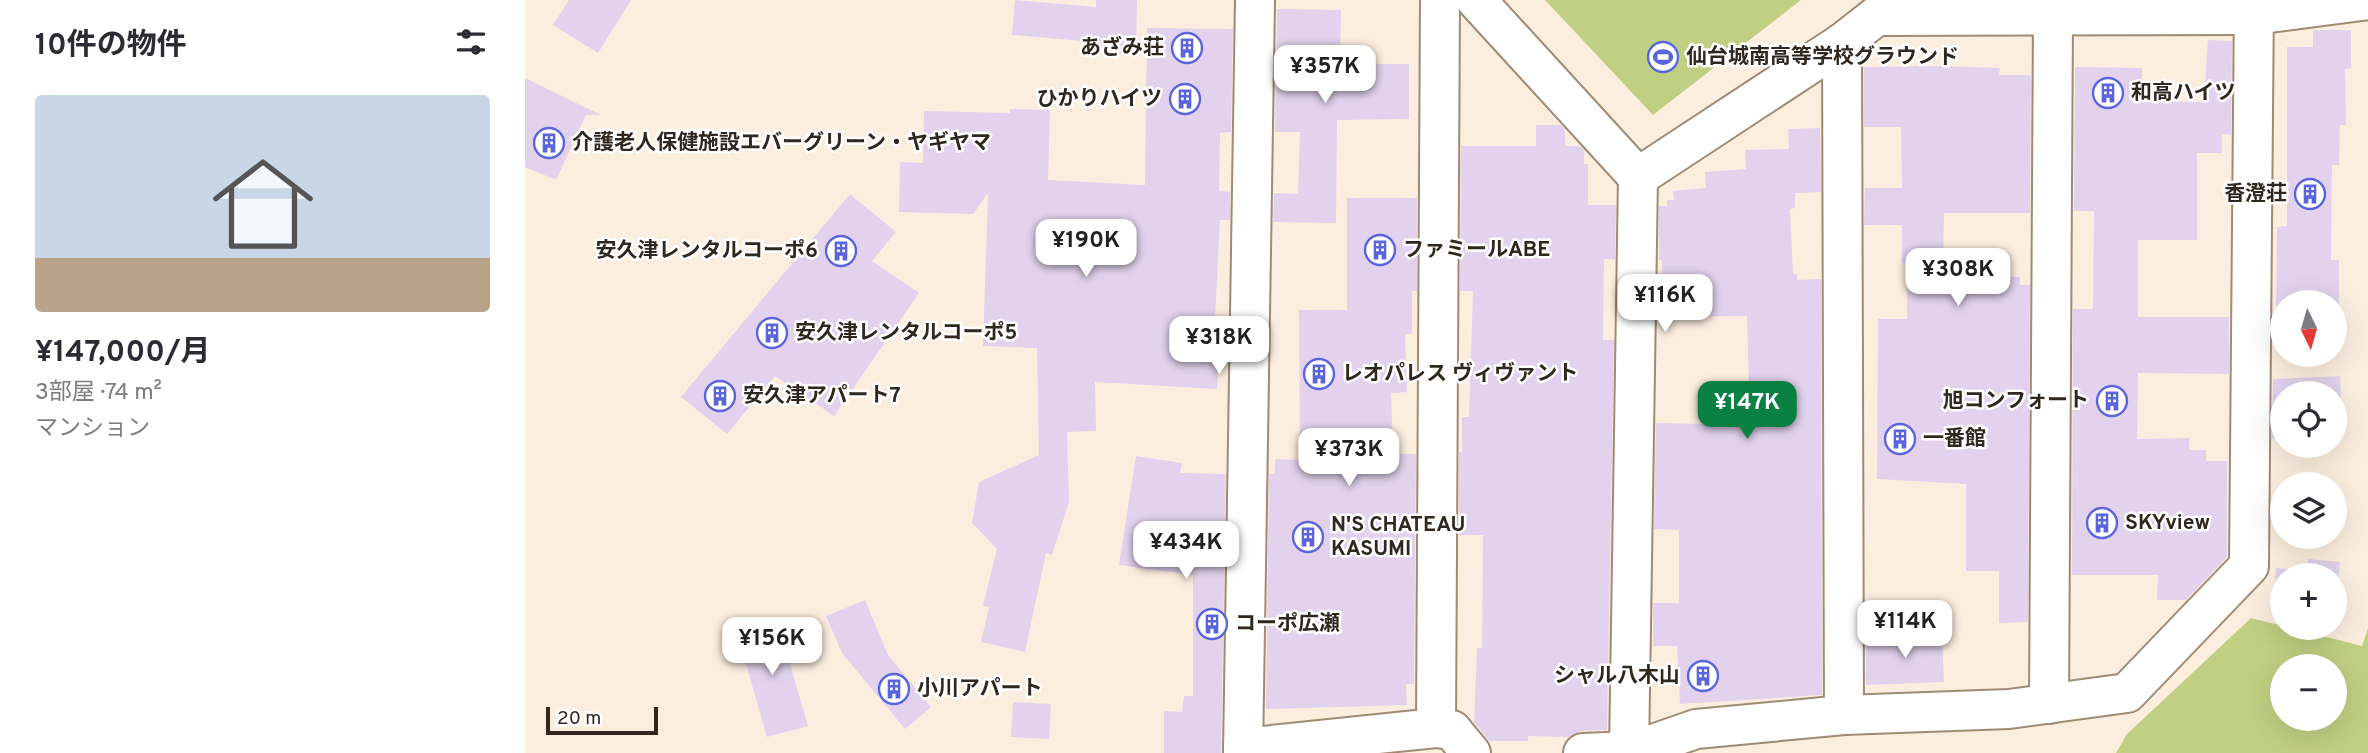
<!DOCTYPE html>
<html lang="ja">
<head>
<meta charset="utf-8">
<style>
  body { margin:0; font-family:Overpass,"Noto Sans JP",sans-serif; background:#f2f2f3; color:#2b2b33; height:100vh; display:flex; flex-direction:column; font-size:26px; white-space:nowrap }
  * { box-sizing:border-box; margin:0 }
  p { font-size:23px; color:#7c7c81 }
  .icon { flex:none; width:38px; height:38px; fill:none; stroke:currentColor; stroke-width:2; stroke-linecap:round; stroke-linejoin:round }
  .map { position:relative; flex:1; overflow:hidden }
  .details { display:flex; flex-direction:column; background:#fff; width:525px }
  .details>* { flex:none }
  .needle { width:46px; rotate:175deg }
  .controls { position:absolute; left:1745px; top:290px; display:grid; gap:14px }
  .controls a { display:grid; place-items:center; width:77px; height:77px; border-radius:50%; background:#fff; box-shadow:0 7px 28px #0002; font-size:35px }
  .scale { position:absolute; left:21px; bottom:18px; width:112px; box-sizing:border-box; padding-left:7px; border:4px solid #30271e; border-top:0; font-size:19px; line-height:24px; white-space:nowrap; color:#30271e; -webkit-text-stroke:5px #fff; paint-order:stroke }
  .price { position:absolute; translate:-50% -60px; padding:0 16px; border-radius:14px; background:#fff; color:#222; font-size:23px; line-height:46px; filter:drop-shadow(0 2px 4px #0008) }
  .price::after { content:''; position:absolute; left:50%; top:42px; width:21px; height:16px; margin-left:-10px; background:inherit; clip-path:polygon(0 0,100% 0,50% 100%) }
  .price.on { background:#0b8043; color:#fff }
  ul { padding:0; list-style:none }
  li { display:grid; align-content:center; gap:14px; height:371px; padding:0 35px }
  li+li { border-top:2px solid #e1e1e2 }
  li span { display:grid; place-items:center; height:217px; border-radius:7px; color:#555 }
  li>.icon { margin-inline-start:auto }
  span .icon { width:126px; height:126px; fill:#fffc; stroke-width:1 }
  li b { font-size:30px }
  h2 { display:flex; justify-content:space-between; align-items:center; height:84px; padding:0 35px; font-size:30px }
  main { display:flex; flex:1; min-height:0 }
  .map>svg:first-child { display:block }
</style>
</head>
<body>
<main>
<section class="details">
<h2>10件の物件<svg class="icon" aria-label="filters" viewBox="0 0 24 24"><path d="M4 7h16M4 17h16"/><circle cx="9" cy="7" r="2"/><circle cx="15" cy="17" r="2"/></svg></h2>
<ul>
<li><span style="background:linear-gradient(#c9d6e8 75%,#b9a48a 0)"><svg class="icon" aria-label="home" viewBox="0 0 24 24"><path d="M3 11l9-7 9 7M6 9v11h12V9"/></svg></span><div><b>¥147,000/月</b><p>3部屋 · 74 m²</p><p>マンション</p></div></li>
</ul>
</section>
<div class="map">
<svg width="1843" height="753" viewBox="0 0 1843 753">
  <rect width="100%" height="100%" fill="#fceedf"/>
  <!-- green -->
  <g fill="#c1cf83" fill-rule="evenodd">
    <polygon points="1020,0 1276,0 1128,115"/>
    <path d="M1726 618 1837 646 1843 628V753H1591L1602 734ZM1757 667H1810V719H1757Z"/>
  </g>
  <!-- building -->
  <g fill="#e2d2ed">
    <polygon points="44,0 106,0 73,53 28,25"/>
    <polygon points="490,0 571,7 571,0 612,0 611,54 570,54 570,42 487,35"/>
    <polygon points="752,9 816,10 815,64 884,64 884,119 812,120 811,223 748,222 749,193 773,194 775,132 750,132"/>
    <polygon points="622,28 708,29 706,132 695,133 694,191 705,192 705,220 695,220 689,339 695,340 692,389 570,382 571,431 542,432 544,502 527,555 521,553 500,652 456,642 464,607 458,606 472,549 447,523 454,482 514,455 512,348 458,346 463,193 448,214 374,212 375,162 398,163 399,111 485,113 485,109 525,110 523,180 620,185"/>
    <polygon points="1788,30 1826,30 1826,68 1820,69 1821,125 1815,125 1814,165 1807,165 1806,260 1814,260 1814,313 1810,313 1810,303 1757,303 1757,313 1751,313 1752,227 1762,226 1762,47 1788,47"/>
    <polygon points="1683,40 1707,41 1706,135 1697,134 1697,153 1672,153 1672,240 1613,240 1613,317 1704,317 1704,374 1613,373 1612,439 1664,438 1664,450 1681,450 1681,461 1702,461 1702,557 1661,600 1632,600 1633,575 1547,575 1548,309 1568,309 1569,211 1549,211 1550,67 1617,68 1617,101 1679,102"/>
    <polygon points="1415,66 1475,68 1474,75 1506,75 1505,213 1419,213 1418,270 1459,270 1459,277 1495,277 1495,285 1505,285 1503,622 1474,623 1474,571 1441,571 1441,484 1352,479 1353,319 1382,319 1382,263 1377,263 1377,225 1339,225 1340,188 1377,188 1376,127 1339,127 1339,67"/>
    <polygon points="0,78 76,115 61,115 31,180 0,167"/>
    <polygon points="1011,125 1036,125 1040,130 1040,146 1055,146 1059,150 1059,164 1063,164 1063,205 1091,205 1090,259 1079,259 1078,340 1089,340 1082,730 1056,731 1044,737 1003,736 1003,741 964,741 949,722 952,648 957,648 958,535 934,535 934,452 937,452 937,417 944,417 948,291 935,291 936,146 1011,146"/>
    <polygon points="1295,128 1296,192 1270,193 1270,208 1265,209 1268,274 1272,274 1272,280 1296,279 1297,695 1155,704 1152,646 1128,646 1128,603 1154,603 1154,530 1129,529 1131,423 1225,425 1222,316 1138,317 1137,260 1134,260 1134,206 1142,206 1142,200 1149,200 1148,191 1181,188 1180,172 1221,169 1220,150 1264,149 1263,129"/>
    <polygon points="325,194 371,232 347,261 394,293 309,416 250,376 202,434 156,397"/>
    <polygon points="822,198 892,198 892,291 887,291 887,334 880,334 882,392 866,393 868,454 891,454 889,684 881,684 882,705 741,709 744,474 750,474 750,459 775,460 774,310 822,310"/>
    <polygon points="1815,376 1818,435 1810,435 1810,394 1757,394 1757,437 1747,438 1748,379"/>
    <polygon points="611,456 657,463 655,473 701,474 696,753 639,753 639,711 657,712 659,696 668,696 668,575 594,565"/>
    <polygon points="1783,559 1815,562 1811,604 1810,576 1757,576 1757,597 1749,596 1751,568 1774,570 1774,564 1782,564"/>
    <polygon points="340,600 363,655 406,707 380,729 317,653 301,616"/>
    <polygon points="221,618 252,619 283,726 242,737 219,657"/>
    <polygon points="1417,634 1419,682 1341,685 1341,637"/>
    <polygon points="488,702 526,704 524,739 486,737"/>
  </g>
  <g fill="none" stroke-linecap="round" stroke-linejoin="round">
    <!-- minor casing -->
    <g stroke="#9f8a74" stroke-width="42">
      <g id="minor">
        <polyline points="951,0 1113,177"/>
        <polyline points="1352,16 1729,15 1843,0"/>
        <polyline points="1317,43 1319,715"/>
        <polyline points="1524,704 1528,16"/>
        <polyline points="911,728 927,730 946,753"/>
        <polyline points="718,748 911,728 915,0"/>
        <polyline points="1105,752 1171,729 1319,715 1484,709 1602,693 1724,566 1729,0"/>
        <polyline points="718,753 730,0"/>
        <polyline points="1058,753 1129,750"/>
        <polyline points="1104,753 1113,177 1317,43 1372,0"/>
      </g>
    </g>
    <!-- minor -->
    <use href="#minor" stroke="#fff" stroke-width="38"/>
  </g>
  <!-- icons -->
  <defs>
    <g id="building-ring" transform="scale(1.575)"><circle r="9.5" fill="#fff" stroke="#5a64dc" stroke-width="1.5"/><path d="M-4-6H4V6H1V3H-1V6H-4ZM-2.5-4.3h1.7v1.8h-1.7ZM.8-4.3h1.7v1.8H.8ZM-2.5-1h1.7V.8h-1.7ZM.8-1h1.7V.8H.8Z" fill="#5a64dc"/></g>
    <g id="stadium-ring" transform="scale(1.575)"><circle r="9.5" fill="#fff" stroke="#5a64dc" stroke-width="1.5"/><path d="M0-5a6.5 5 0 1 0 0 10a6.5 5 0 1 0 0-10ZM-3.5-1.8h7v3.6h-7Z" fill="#5a64dc"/></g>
  </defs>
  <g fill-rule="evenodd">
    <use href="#building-ring" x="662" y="48"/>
    <use href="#stadium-ring" x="1138" y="57"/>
    <use href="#building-ring" x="1583" y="93"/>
    <use href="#building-ring" x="660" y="99"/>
    <use href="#building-ring" x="24" y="143"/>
    <use href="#building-ring" x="1785" y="194"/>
    <use href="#building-ring" x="855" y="250"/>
    <use href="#building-ring" x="316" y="251"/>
    <use href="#building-ring" x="247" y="333"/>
    <use href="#building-ring" x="794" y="374"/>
    <use href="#building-ring" x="195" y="396"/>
    <use href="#building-ring" x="1587" y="401"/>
    <use href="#building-ring" x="1375" y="439"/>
    <use href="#building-ring" x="1577" y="523"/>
    <use href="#building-ring" x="783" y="537"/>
    <use href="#building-ring" x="687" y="624"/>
    <use href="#building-ring" x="1178" y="676"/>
    <use href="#building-ring" x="369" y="689"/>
  </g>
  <g text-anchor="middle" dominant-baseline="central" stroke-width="5" stroke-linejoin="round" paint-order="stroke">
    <!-- poi labels -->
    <g font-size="21" font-weight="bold" fill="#30271e" stroke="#fff" text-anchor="start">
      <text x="639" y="48" text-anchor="end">あざみ荘</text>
      <text x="1161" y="57">仙台城南高等学校グラウンド</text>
      <text x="1606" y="93">和高ハイツ</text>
      <text x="637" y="99" text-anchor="end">ひかりハイツ</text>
      <text x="47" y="143">介護老人保健施設エバーグリーン・ヤギヤマ</text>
      <text x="1762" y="194" text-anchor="end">香澄荘</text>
      <text x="878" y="250">ファミールABE</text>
      <text x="293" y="251" text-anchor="end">安久津レンタルコーポ6</text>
      <text x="270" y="333">安久津レンタルコーポ5</text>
      <text x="817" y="374">レオパレス ヴィヴァント</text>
      <text x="218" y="396">安久津アパート7</text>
      <text x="1564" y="401" text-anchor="end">旭コンフォート</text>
      <text x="1398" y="439">一番館</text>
      <text x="1600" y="523">SKYview</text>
      <text x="806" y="525">N'S CHATEAU<tspan x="806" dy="24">KASUMI</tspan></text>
      <text x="710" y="624">コーポ広瀬</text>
      <text x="1155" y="676" text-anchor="end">シャル八木山</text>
      <text x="392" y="689">小川アパート</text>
    </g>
  </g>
</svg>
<div class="controls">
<a><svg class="needle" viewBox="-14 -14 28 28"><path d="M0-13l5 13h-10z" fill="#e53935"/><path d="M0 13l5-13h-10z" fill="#7c7c81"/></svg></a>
<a><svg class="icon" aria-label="locate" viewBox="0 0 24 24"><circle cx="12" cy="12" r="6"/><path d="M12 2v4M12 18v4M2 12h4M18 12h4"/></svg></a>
<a><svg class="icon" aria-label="layers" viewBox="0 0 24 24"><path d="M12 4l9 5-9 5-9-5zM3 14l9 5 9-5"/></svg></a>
<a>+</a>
<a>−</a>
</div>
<div class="scale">20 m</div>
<b class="price" style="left:800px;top:105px">¥357K</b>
<b class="price" style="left:561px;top:279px">¥190K</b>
<b class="price" style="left:1433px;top:308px">¥308K</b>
<b class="price" style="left:1140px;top:334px">¥116K</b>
<b class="price" style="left:694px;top:376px">¥318K</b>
<b class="price on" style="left:1222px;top:441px">¥147K</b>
<b class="price" style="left:824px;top:488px">¥373K</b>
<b class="price" style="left:661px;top:581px">¥434K</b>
<b class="price" style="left:1380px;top:660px">¥114K</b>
<b class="price" style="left:247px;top:677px">¥156K</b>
</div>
</main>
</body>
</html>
